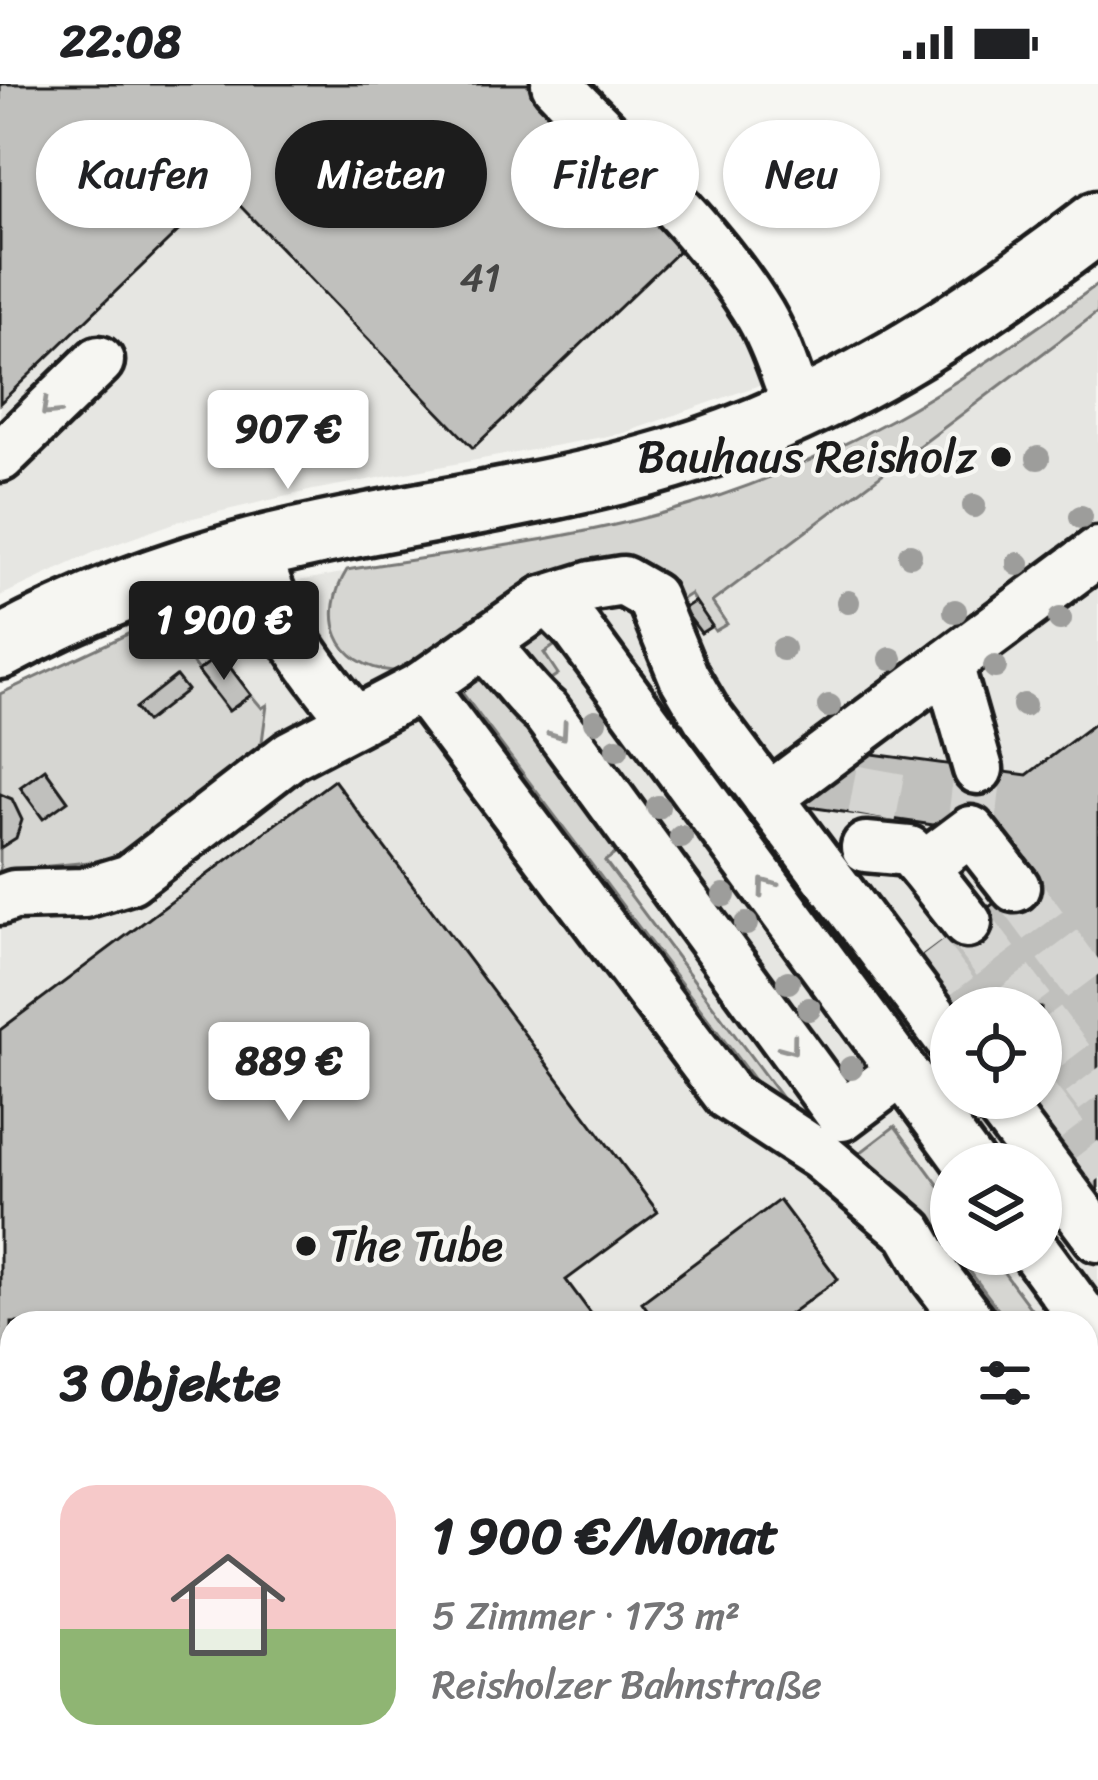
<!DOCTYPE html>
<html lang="de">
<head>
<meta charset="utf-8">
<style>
  body { margin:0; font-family:Sriracha,sans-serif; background:#f6f6f6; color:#202124; height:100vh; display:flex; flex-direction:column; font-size:45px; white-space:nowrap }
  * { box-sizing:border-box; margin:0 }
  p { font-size:39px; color:#757577 }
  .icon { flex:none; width:66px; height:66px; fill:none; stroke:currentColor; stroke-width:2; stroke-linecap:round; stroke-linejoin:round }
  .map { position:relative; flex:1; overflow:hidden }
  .drawer { position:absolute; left:0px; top:1227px; width:1098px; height:471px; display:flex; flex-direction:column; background:#fff; border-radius:36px 36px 0 0; box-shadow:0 3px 9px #0004 }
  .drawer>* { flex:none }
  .top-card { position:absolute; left:36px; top:36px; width:1026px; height:108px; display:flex; gap:24px }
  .fabs { position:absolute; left:930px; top:903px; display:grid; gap:24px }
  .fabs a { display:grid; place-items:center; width:132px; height:132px; border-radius:50%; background:#fff; box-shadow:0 3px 9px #0004; font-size:60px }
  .price { position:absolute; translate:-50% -102px; padding:0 27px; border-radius:12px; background:#fff; color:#222; font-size:39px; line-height:78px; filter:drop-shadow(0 3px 6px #0008) }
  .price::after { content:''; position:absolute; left:50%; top:72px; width:36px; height:27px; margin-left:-18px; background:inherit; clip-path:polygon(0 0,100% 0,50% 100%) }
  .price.current { background:#1c1c1c; color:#fff }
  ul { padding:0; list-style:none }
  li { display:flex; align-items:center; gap:36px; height:300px; padding:0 60px }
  li span { display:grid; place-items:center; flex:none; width:336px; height:240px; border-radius:36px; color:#555 }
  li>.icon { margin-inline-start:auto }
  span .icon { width:144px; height:144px; fill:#fffc; stroke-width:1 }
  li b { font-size:51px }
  h2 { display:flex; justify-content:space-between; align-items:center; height:144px; padding:0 60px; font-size:51px }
  .pill { padding:0 42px; border-radius:54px; background:#fff; box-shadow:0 3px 9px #0004; font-size:42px; line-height:108px }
  .pill.current { background:#1c1c1c; color:#fff }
  .status { display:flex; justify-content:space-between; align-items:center; height:84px; padding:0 60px; background:#fff; direction:ltr }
  .status svg { height:33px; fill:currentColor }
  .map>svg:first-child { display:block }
</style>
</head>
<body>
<div class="status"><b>22:08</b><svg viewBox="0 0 49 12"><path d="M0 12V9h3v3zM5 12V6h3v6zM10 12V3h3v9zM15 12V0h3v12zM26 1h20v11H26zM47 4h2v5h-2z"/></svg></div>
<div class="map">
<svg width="1098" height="1696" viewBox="0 0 1098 1696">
  <rect width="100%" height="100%" fill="#f6f6f2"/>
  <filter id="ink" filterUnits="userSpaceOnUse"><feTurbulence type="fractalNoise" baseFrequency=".00833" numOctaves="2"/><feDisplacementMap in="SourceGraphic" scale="24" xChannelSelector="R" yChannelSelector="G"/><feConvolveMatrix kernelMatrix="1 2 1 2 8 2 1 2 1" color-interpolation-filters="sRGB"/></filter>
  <g filter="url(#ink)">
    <!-- built -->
    <g fill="#e6e6e2" fill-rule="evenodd">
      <polygon points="0,0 573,0 773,209 808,279 754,303 624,349 313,406 180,437 99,466 0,512"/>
      <path d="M1098 198V1696H0V610L160 535 287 499 657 432 754 402 862 355 985 283ZM951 924H1041V1014H951ZM951 1080H1041V1170H951ZM12 1239H1086V1686H12Z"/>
    </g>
    <!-- green -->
    <g fill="#d6d6d2" stroke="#797977" stroke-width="3">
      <path d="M1098 200V228L712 518 727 540 715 547 690 510 676 519 657 495 393 587C334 582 319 531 347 486 452 469 560 457 663 429 832 383 959 302 1098 200Z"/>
      <polygon points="160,535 228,627 251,611 262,624 267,621 262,658 245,681 134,766 99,777 0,787 0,610"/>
      <polygon points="551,536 567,553 544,569 558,590 538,604 513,563"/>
      <polygon points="482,584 625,763 605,777 793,1029 763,1008 460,606 461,599"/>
      <polygon points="895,1042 951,1118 951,1162 925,1131 852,1075"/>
      <polygon points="957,1170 990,1170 1037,1233 1056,1219 1071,1239 1008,1239"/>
      <polygon points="1086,1259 1098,1275 1098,1360 1086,1344"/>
    </g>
    <!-- building -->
    <g fill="#c0c0bd" stroke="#1c1c1c" stroke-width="3">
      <polygon points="0,0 533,0 687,159 473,364 223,104 0,319"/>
      <polygon points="695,517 712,542 701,549 683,525"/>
      <polygon points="220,570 251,611 229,627 198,587"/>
      <polygon points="176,592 187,606 146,638 135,624"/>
      <polygon points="1098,637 1098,1133 1009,1014 1041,1014 1041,924 951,924 910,882 1028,794 995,750 788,720 858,668 1027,691"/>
      <polygon points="45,685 68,717 43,735 20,703"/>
      <polygon points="334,696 658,1128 566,1196 598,1239 12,1239 12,1660 0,1644 0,946"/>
      <polygon points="0,710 12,715 22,736 16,754 0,764"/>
      <polygon points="779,1116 838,1195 778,1239 657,1239 642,1218"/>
      <polygon points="1086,1601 1098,1617 1098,1696 39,1696 32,1686 1086,1686"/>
    </g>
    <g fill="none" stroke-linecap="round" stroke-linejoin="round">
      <!-- minor-tunnel -->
      <g stroke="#d5d5d2" stroke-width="48" stroke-dasharray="48 24" stroke-linecap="butt">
        <polyline points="872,733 883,672"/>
        <polyline points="971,747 978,685"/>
        <polyline points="1015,803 1098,915"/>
        <polyline points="967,839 1031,924"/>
        <polyline points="925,870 966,924"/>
        <polyline points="1041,937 1098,1012"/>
        <polyline points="1035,1014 1098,1096"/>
      </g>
      <!-- minor casing -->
      <g stroke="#1c1c1c" stroke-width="57">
        <g id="minor">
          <path d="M556 0C626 73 707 144 760 231 777 260 787 295 799 326"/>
          <polyline points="0,373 99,277"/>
          <path d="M255 465C274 536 308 580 354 636"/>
          <path d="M483 561C507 581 521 608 546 628L842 1032 902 987 577 545 556 524 544 517"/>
          <polyline points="948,580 978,685"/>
          <polyline points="421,603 729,1012 821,1072 910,1148 936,1193 971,1239"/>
          <polyline points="768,714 1098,468"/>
          <polyline points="866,763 909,767 923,783 971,747 1015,803"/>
          <polyline points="923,783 967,839"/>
          <polyline points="0,816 14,811 84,809 130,795 291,671 421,603 544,517 592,502 623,497 651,513 684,593 707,632 951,957"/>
          <polyline points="902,987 970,1080"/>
          <polyline points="994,1014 1098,1153"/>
          <polyline points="1037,1170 1098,1253"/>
          <polyline points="1086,1392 1098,1408"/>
        </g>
      </g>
      <!-- major casing -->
      <g stroke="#1c1c1c" stroke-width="69">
        <path id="major" d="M0 564C80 521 166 488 254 465 391 430 535 416 671 375 830 327 967 238 1098 138"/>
      </g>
      <!-- minor -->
      <use href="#minor" stroke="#f6f6f2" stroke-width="48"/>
      <!-- major -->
      <use href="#major" stroke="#f6f6f2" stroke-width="60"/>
    </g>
    <!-- trees -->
    <g fill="#9d9d9b">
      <circle cx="1038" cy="374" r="12"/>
      <circle cx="974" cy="422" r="12"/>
      <circle cx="1081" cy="433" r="12"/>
      <circle cx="910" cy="471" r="12"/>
      <circle cx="1018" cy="480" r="12"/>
      <circle cx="848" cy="518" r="12"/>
      <circle cx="955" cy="527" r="12"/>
      <circle cx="1060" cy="535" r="12"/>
      <circle cx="783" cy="565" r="12"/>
      <circle cx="891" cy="575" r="12"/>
      <circle cx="995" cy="583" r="12"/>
      <circle cx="1024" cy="621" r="12"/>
      <circle cx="829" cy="622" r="12"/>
      <circle cx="595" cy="637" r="12"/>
      <circle cx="617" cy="665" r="12"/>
      <circle cx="658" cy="723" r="12"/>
      <circle cx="681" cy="753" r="12"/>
      <circle cx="724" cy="811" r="12"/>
      <circle cx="746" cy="840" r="12"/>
      <circle cx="788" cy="898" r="12"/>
      <circle cx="809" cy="925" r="12"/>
      <circle cx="851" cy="984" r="12"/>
    </g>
    <!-- one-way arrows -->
    <defs><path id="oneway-chevron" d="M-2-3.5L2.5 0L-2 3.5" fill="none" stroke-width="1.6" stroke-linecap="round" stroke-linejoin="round" transform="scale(3)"/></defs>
    <g stroke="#949492">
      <use href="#oneway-chevron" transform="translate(49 325) rotate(136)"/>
      <use href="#oneway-chevron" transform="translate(560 648) rotate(55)"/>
      <use href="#oneway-chevron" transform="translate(766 802) rotate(-126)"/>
      <use href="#oneway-chevron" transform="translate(790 962) rotate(53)"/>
    </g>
  </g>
  <!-- markers -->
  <g fill="#1c1c1c" stroke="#f6f6f2" stroke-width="4.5">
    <circle cx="1001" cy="373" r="12"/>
    <circle cx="306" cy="1162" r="12"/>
  </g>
  <g text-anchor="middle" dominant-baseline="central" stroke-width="9" stroke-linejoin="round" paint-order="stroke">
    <!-- number labels -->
    <g font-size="39" fill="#454544">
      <text x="480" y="193">41</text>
    </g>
    <!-- poi labels -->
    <g font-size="45" fill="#1c1c1c" stroke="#f6f6f2" text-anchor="end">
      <text x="977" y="373">Bauhaus Reisholz</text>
      <text x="330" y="1162" text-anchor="start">The Tube</text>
    </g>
  </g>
</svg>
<div class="fabs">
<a><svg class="icon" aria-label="locate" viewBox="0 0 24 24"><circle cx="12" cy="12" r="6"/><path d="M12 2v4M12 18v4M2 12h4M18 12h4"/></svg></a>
<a><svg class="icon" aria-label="layers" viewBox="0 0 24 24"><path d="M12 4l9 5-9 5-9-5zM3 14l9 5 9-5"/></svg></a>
</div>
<b class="price" style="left:288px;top:408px">907 €</b>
<b class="price current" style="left:224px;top:599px">1 900 €</b>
<b class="price" style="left:289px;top:1040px">889 €</b>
<div class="top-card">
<a class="pill">Kaufen</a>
<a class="pill current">Mieten</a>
<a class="pill">Filter</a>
<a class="pill">Neu</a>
</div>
<section class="drawer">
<h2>3 Objekte<svg class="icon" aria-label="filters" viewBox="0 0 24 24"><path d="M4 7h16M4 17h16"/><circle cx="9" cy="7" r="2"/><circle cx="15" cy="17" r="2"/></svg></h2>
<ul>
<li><span style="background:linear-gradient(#f6c9c9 60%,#8fb573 0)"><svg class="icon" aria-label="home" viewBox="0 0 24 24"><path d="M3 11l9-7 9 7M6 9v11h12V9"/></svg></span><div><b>1 900 €/Monat</b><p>5 Zimmer · 173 m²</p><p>Reisholzer Bahnstraße</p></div></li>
</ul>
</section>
</div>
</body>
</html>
